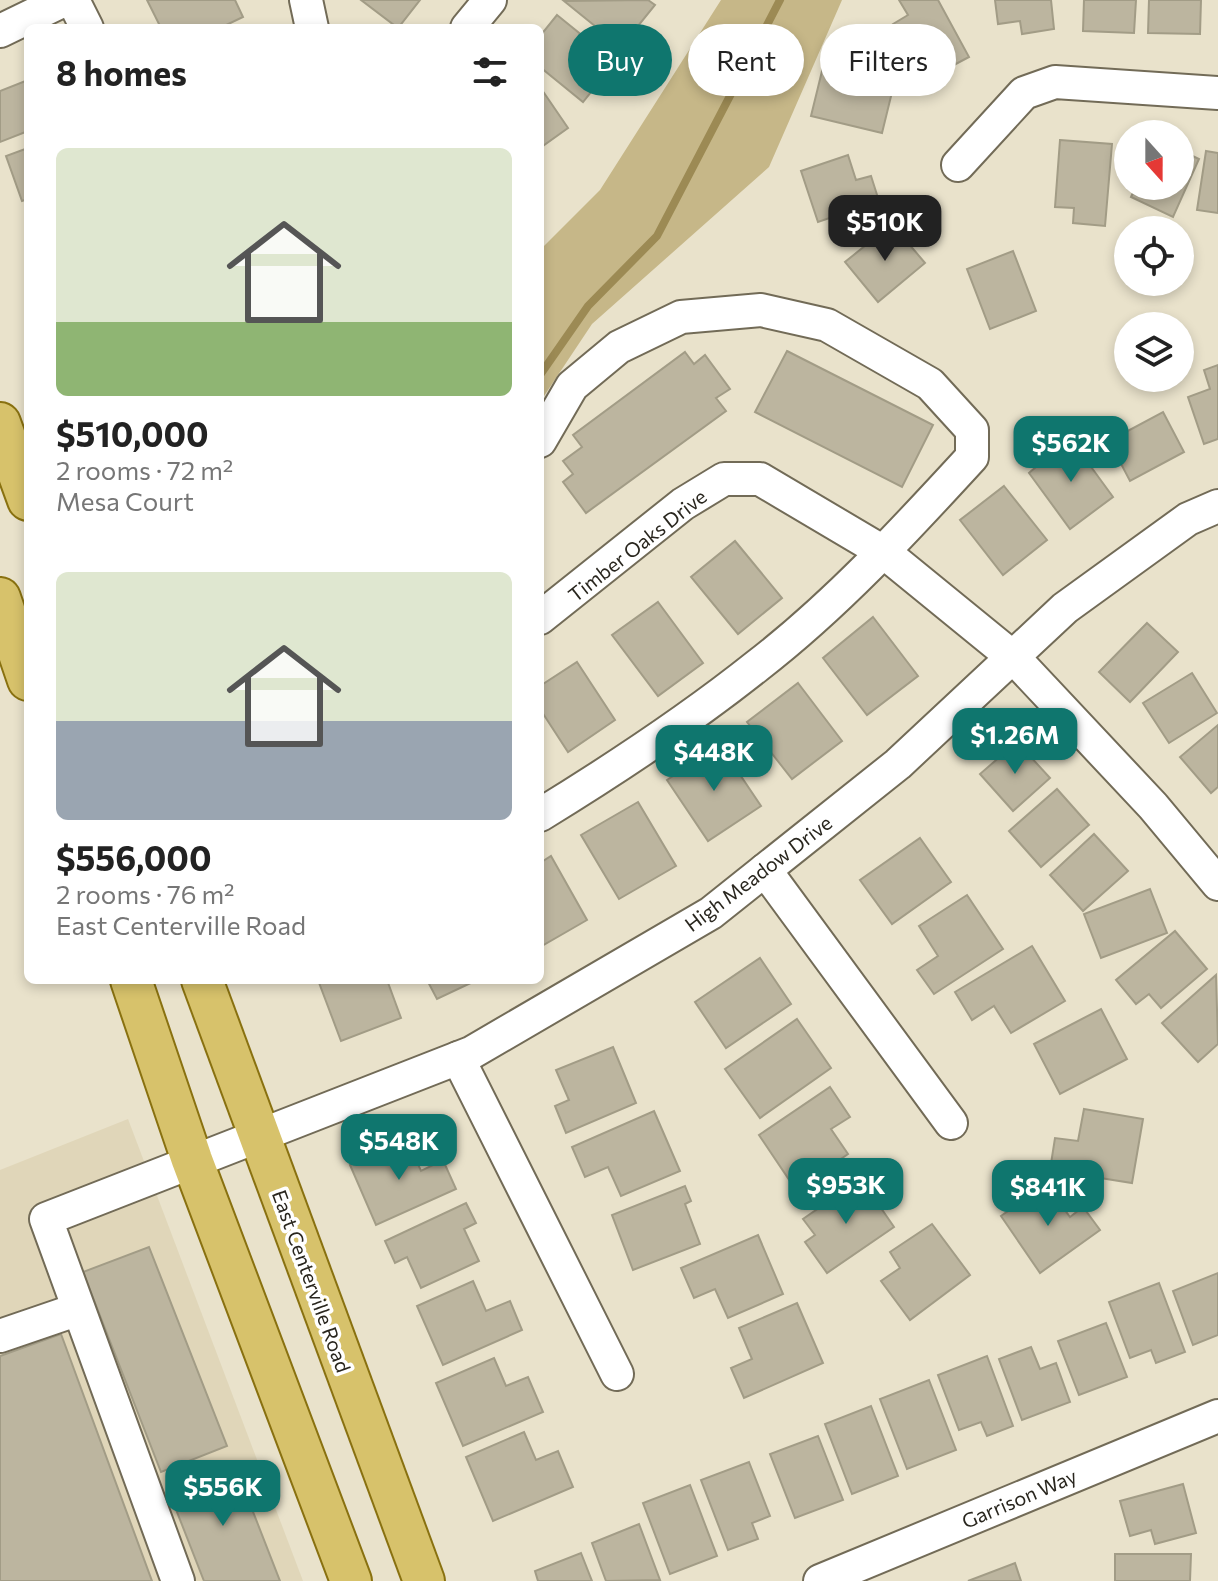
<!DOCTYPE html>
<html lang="en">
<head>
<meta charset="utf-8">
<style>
  body { margin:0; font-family:Commissioner,sans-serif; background:#f2f2f2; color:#222; height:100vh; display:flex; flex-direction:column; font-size:30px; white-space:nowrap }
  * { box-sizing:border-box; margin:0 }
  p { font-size:26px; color:#767676 }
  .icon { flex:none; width:44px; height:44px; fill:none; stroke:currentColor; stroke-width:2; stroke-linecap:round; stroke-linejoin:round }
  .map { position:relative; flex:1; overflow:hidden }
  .panel { position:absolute; left:24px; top:24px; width:520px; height:960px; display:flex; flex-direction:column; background:#fff; border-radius:12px; box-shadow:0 4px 12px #0003 }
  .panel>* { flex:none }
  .guide { position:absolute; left:568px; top:24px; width:530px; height:72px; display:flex; gap:16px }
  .needle { width:52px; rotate:159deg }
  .controls { position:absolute; left:1114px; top:120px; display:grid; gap:16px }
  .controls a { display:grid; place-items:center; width:80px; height:80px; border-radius:50%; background:#fff; box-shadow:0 4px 12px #0003; font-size:40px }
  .price { position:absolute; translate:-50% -68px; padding:0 18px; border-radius:16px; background:#0f766e; color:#fff; font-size:26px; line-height:52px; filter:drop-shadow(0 2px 4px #0008) }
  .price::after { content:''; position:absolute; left:50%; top:48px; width:24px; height:18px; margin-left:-12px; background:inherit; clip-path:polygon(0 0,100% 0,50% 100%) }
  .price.current { background:#222; color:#fff }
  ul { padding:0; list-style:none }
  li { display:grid; align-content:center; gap:16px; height:424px; padding:0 32px }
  li span { display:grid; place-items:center; height:248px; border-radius:12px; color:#555 }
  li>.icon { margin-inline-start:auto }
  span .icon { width:144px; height:144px; fill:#fffc; stroke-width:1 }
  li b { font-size:34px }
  h2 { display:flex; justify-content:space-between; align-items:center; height:96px; padding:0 32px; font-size:34px }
  .tag { padding:0 28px; border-radius:36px; background:#fff; box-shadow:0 4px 12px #0003; font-size:28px; line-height:72px }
  .tag.current { background:#0f766e; color:#fff }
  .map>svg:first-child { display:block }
</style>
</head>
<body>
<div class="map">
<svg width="1218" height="1581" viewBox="0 0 1218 1581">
  <rect width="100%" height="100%" fill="#e9e2cb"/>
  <!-- built -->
  <polygon fill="#e0d6b9" points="128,1119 303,1581 0,1581 0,1170"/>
  <!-- green -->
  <polygon fill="#c6b788" points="721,0 842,0 769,167 592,324 540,402 540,250 600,190"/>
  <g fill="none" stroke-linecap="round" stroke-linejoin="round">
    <!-- stream -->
    <polyline stroke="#9c8a54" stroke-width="8" points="540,375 588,306 657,236 780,0"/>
  </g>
  <!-- building -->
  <g fill="#bcb59f" stroke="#a29c86" stroke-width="2">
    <polygon points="147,0 235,0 243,17 220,28 161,28"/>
    <polygon points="361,0 420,0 398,28"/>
    <polygon points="648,0 655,5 621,47 564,1"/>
    <polygon points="899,0 938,0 969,57 924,81 893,24 908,15"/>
    <polygon points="995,0 1051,0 1054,29 1022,34 1020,21 998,24"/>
    <polygon points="1084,0 1136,0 1134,33 1083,31"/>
    <polygon points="1149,0 1201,0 1200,34 1148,33"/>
    <polygon points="557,15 615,62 583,102 540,67 540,36"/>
    <polygon points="823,67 894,84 882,133 811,116"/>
    <polygon points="28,80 28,131 0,142 0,91"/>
    <polygon points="540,87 568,128 540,148"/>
    <polygon points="1060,140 1112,144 1105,226 1073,223 1074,208 1055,207"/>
    <polygon points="28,148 28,199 22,201 6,156"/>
    <polygon points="1180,150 1199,159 1173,217 1131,197 1136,186 1180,186"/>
    <polygon points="1206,151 1218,153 1218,213 1197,210"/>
    <polygon points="848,155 856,180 871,176 879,201 818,222 801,171"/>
    <polygon points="892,224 925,263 878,302 845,262"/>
    <polygon points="1013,251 1036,311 990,329 967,269"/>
    <polygon points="787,351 933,425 902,487 755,412"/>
    <polygon points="685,352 694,364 705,355 730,389 716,398 726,411 586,513 563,482 573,474 563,461 582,447 573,435"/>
    <polygon points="1218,365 1218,439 1204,444 1188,397 1210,389 1204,370"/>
    <polygon points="1163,412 1184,452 1130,481 1109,441"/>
    <polygon points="1070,438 1113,497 1070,529 1029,473"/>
    <polygon points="1004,486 1047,540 1003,575 960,520"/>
    <polygon points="735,541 782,598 738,634 691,577"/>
    <polygon points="658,602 703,663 658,696 612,635"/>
    <polygon points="873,617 918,676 867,715 823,658"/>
    <polygon points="1147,623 1178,652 1130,702 1099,672"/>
    <polygon points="577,662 615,720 568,752 540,709 540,686"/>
    <polygon points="1192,673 1217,713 1169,743 1143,703"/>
    <polygon points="798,683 842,741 792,779 747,722"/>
    <polygon points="1218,725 1218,787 1211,793 1180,757"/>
    <polygon points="1017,742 1050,778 1013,811 980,774"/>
    <polygon points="720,745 761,806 708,841 667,780"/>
    <polygon points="1057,789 1089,825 1041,867 1009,831"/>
    <polygon points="638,802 676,866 619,899 581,835"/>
    <polygon points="1094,834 1128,871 1083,911 1050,875"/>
    <polygon points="920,838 951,882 892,924 860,880"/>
    <polygon points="551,856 587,920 540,947 540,863"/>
    <polygon points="1150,889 1167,933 1101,958 1084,914"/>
    <polygon points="967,895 1003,949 934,994 917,970 938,956 919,926"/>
    <polygon points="1175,931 1207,969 1161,1008 1149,994 1136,1004 1116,980"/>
    <polygon points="1032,946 1065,1001 1011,1033 994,1006 972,1020 955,992"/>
    <polygon points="760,958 791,1004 726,1048 695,1002"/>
    <polygon points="1216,975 1218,1044 1198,1062 1162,1023"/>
    <polygon points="318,980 387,980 401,1018 341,1041"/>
    <polygon points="427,980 477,980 437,999"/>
    <polygon points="1101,1009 1127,1059 1060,1094 1034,1044"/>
    <polygon points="797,1019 831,1068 760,1118 725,1069"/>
    <polygon points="613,1047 636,1103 566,1133 555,1106 569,1100 556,1070"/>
    <polygon points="830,1087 850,1117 831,1129 848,1154 796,1190 759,1135"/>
    <polygon points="1084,1109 1143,1119 1132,1183 1050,1170 1055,1138 1078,1141"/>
    <polygon points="654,1111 680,1171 621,1196 608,1167 585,1177 572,1147"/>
    <polygon points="407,1140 421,1171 443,1160 456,1189 376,1225 350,1165"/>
    <polygon points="861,1179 894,1227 827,1273 805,1242 815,1235 803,1219"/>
    <polygon points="1046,1184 1070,1217 1083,1207 1100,1230 1040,1273 1001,1216"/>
    <polygon points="685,1186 691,1201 685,1204 700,1244 633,1270 612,1215"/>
    <polygon points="466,1203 476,1223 464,1229 479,1261 421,1288 407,1257 395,1263 385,1241"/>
    <polygon points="932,1224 970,1275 910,1320 881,1281 900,1268 890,1252"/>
    <polygon points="758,1235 783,1294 728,1318 715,1289 694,1298 681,1268"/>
    <polygon points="149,1247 227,1446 161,1472 83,1272"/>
    <polygon points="1218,1273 1218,1335 1193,1345 1173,1291"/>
    <polygon points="473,1281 486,1311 510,1301 522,1330 443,1365 417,1306"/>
    <polygon points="1159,1283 1185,1352 1156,1363 1151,1350 1130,1358 1109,1302"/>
    <polygon points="797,1303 823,1363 744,1398 731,1368 752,1359 739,1328"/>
    <polygon points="1106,1323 1127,1377 1079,1395 1058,1341"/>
    <polygon points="61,1334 152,1581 0,1581 0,1356"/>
    <polygon points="1031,1347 1040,1369 1056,1363 1070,1402 1022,1420 999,1359"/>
    <polygon points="987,1356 1013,1426 987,1436 981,1422 959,1430 938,1375"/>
    <polygon points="494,1358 506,1386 528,1377 543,1412 463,1446 436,1383"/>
    <polygon points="929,1380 956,1450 907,1469 880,1399"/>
    <polygon points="871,1406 898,1476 852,1494 825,1424"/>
    <polygon points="524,1432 536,1460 558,1451 573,1487 493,1521 466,1457"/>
    <polygon points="818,1436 843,1500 795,1518 770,1454"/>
    <polygon points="749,1462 770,1516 752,1523 758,1539 728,1550 701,1480"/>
    <polygon points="234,1463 280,1581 204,1581 168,1489"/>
    <polygon points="1183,1484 1196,1533 1155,1544 1151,1530 1130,1536 1120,1501"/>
    <polygon points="690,1485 717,1556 670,1574 643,1503"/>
    <polygon points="639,1524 660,1580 606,1581 592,1543"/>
    <polygon points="581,1553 592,1581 538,1581 535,1571"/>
    <polygon points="1115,1554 1191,1554 1190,1581 1115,1581"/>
    <polygon points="1015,1563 1021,1581 968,1581"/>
  </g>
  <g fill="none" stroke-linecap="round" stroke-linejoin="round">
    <!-- minor casing -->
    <g stroke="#726b57" stroke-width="36">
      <g id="minor">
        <polyline points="73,0 87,28"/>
        <polyline points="306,0 312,28"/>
        <polyline points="467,28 490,0"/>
        <polyline points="0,31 64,0"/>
        <polyline points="958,165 1024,93 1055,82 1218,93"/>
        <path d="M540 441 572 386 619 347 681 317 761 310 827 325 930 384 972 430V457C905 530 836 605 757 666 688 721 615 769 540 815"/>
        <polyline points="540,618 683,504 724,479 760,479 885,553 1015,659 1153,806 1218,884"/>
        <polyline points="765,870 951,1123"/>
        <polyline points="458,1058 617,1374"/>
        <polyline points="0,1336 76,1310"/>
        <polyline points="178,1581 46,1219 471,1053 711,913 898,764 1065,608 1188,519 1218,506"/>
        <polyline points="820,1581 1218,1416"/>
      </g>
    </g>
    <!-- major casing -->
    <g stroke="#897110" stroke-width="44">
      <g id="major">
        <polyline points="0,423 28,500"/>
        <polyline points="0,598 28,680"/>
        <polyline points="131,980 192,1160 351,1581"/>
        <polyline points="202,980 424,1581"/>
      </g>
    </g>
    <!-- minor -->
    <use href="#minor" stroke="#fff" stroke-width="32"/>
    <!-- major -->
    <use href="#major" stroke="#d7c26b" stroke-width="40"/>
  </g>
  <g text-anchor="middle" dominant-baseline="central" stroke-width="7" stroke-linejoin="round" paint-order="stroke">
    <!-- street labels -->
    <g font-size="20" fill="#29261e" stroke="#fff">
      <text transform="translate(637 545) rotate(-38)">Timber Oaks Drive</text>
      <text transform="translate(758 873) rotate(-37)">High Meadow Drive</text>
      <text transform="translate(312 1281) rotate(70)">East Centerville Road</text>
      <text transform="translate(1019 1498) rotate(-23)">Garrison Way</text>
    </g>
  </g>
</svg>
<div class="controls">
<a><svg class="needle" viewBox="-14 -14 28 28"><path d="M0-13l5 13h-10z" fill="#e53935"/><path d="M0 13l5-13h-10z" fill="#767676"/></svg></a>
<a><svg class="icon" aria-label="locate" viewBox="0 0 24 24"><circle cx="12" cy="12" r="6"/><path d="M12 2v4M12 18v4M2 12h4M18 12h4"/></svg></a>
<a><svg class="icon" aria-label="layers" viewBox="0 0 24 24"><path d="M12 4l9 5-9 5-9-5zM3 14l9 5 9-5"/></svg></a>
</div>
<b class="price current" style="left:885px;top:263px">$510K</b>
<b class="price" style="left:1071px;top:484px">$562K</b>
<b class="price" style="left:1015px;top:776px">$1.26M</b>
<b class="price" style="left:714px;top:793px">$448K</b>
<b class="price" style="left:399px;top:1182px">$548K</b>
<b class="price" style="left:846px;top:1226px">$953K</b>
<b class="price" style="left:1048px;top:1228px">$841K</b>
<b class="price" style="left:223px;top:1528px">$556K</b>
<div class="guide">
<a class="tag current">Buy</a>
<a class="tag">Rent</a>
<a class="tag">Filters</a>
</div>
<section class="panel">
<h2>8 homes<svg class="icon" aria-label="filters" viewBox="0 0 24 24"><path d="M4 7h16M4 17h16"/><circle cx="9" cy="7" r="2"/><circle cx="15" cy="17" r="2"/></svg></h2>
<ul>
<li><span style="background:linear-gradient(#dfe7d0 70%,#8fb573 0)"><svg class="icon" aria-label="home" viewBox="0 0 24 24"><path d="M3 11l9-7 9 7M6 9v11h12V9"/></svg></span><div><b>$510,000</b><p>2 rooms · 72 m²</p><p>Mesa Court</p></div></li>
<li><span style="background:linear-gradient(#dfe7d0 60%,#9aa5b1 0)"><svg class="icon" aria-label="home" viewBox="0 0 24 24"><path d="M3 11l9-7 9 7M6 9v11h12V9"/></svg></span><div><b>$556,000</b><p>2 rooms · 76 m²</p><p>East Centerville Road</p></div></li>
</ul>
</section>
</div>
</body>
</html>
